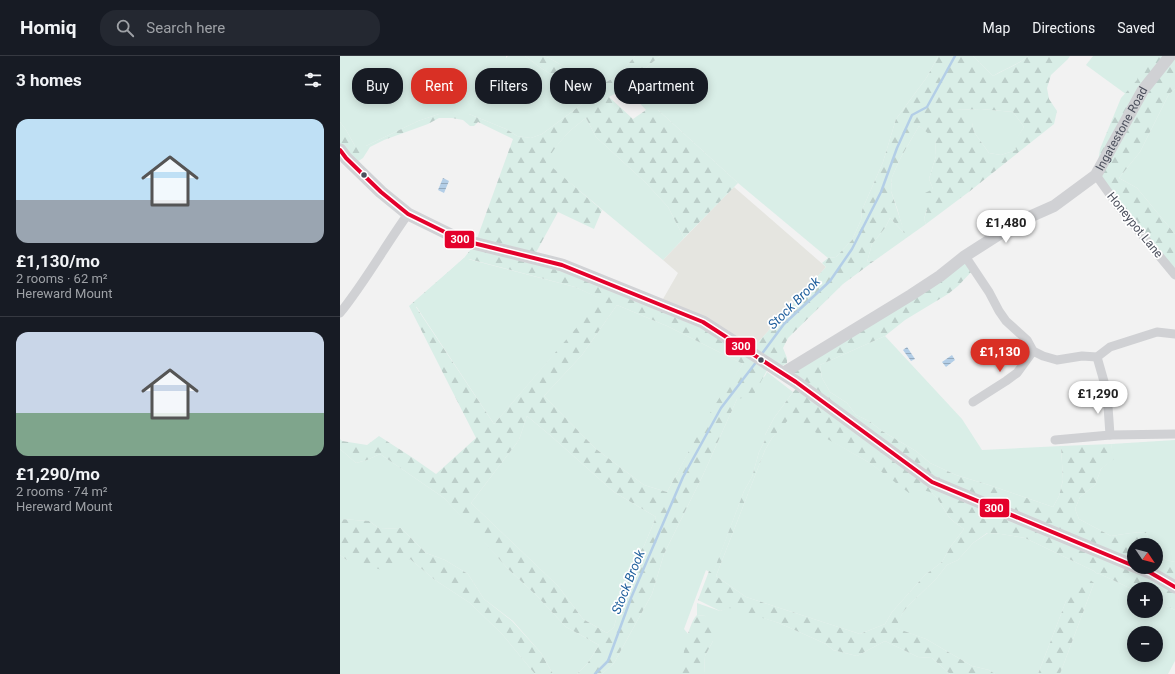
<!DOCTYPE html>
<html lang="en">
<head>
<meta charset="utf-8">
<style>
  body { margin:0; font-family:Roboto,sans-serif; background:#242831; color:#f1f3f6; height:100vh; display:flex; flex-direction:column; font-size:15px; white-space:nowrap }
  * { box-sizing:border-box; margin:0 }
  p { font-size:13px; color:#9ea1a6 }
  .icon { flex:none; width:22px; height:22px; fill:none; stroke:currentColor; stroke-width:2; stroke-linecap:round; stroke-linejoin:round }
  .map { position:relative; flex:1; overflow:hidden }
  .details { display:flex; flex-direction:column; background:#171b24; width:340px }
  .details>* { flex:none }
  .banner { position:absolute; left:12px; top:12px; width:380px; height:36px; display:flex; gap:8px }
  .needle { width:26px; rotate:125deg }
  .buttons { position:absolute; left:787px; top:482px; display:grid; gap:8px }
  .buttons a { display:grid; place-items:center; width:36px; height:36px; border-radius:50%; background:#171b24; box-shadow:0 2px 10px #0003; font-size:20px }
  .price { position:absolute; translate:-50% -34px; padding:0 9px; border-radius:14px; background:#fff; color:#222; font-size:13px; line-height:26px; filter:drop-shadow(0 1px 2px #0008) }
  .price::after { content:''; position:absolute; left:50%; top:24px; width:12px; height:9px; margin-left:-6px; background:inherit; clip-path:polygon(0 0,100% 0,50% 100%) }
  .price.current { background:#d93025; color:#fff }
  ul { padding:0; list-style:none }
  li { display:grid; align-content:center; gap:8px; height:212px; padding:0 16px }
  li+li { border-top:1px solid #363941 }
  li span { display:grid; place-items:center; height:124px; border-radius:12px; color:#555 }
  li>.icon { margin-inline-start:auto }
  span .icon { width:72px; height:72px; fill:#fffc; stroke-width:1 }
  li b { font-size:17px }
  h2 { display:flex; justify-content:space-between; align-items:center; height:48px; padding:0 16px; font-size:17px }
  .tag { padding:0 14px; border-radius:16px; background:#171b24; box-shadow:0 2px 10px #0003; font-size:14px; line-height:36px }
  .tag.current { background:#d93025; color:#fff }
  header { display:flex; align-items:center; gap:24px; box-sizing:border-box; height:56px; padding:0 20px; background:#171b24; border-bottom:1px solid #363941 }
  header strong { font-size:19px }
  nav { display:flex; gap:22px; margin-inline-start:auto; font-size:14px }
  .search { width:280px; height:36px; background:#242831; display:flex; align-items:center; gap:10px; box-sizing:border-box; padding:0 14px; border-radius:16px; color:#9ea1a6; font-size:15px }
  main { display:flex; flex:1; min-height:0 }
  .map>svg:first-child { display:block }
</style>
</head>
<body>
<header>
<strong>Homiq</strong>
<div class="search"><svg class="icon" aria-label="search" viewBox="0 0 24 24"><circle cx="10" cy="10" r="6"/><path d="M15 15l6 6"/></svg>Search here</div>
<nav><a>Map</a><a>Directions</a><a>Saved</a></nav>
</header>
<main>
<section class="details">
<h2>3 homes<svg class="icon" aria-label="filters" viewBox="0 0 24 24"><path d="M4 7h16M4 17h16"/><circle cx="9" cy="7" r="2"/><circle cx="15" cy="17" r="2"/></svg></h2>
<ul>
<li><span style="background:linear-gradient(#bfe0f5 65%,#9aa5b1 0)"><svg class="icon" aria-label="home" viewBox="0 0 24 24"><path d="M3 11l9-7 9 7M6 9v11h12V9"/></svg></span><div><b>£1,130/mo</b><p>2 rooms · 62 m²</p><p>Hereward Mount</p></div></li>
<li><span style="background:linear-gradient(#c9d6e8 65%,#7fa58c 0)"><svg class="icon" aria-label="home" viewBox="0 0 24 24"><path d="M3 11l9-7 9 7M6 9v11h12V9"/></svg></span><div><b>£1,290/mo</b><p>2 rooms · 74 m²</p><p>Hereward Mount</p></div></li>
</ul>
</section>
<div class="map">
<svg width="835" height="618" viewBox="0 0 835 618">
  <defs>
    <pattern id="forest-firs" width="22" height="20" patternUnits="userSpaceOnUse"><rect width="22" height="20" fill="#d9eee7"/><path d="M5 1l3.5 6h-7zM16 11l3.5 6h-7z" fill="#bccec9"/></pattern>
    <pattern id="water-rules" width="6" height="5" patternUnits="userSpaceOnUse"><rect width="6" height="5" fill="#b3cee7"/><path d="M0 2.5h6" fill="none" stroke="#94aabe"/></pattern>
  </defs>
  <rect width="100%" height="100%" fill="#f2f2f2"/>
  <!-- commercial -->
  <polygon fill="#e5e5e0" points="394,131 486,211 412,293 323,243 338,217 323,204"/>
  <!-- green -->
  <g fill="#d9eee7" fill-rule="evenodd">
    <polygon points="0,0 166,0 166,2 168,0 185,0 201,12 234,33 253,40 202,78 191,82 177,80 166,73 129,58 99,58 78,65 26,90 15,90 6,74 0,66"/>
    <polygon points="203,0 295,0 279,19 259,30 209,2"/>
    <polygon points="320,0 598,0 587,21 556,63 543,106 522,154 521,164 512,184 496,201 488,202 398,127 318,54 306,54 285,31 289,29 295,21"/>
    <path d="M633 0H688C678 9 664 13 653 20Z"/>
    <polygon points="753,0 817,0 794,44 746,9"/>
    <polygon points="835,33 835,178 797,132 779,122 800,96 829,38"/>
    <polygon points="641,53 673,56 684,71 675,86 676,94 661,99 649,97 634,76 632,67 614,54"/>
    <path d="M246 62 256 81 306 127 328 151 344 182 323 204 205 106C218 87 227 76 246 62Z"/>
    <polygon points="579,70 595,82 596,100 589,123 593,133 584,163 586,168 534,205 527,206 532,188 545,172 550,162 564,177 557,152 551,135 552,121 560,103"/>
    <polygon points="124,202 235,231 262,243 154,368 74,247"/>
    <path d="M277 249 327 270 403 308C374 348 351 392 327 436L304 429 256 393 204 340 242 299Z"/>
    <polygon points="545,280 622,363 642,394 721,390 723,424 719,440 713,451 649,429 616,419 590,407 576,395 542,375 529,365 516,359 507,347 490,336 482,322 480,309"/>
    <polygon points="427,316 453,336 434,362 425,379 425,384 419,396 412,421 404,435 373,518 366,514 344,573 349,579 342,618 262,618 274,607 312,538 324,498 363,419 397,343 425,320"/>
    <polygon points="187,360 211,380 274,436 316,461 304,490 281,523 278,556 274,571 267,577 243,563 218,530 131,447 179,384"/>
    <path d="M450 361 530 407 569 436C596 428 597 444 609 461 613 466 619 469 624 473L611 490 602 506 585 519 552 556 545 568 520 578 406 541 376 520 425 394 432 382Z"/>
    <polygon points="835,384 835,506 826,504 816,495 816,489 811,489 806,476 791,477 771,480 739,463 735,453 740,441 755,429 761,413 773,403 771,388"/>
    <polygon points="0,393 16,407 27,404 40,398 104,442 136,476 168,513 197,540 226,571 259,589 247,608 237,618 213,618 201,597 173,565 144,543 128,518 105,504 86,497 61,472 40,473 29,465 0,463"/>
    <path d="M648 477 661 478 685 482 754 515 756 517 760 518 794 534V555H816V545L835 554V605L828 618H720L754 527 726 545 698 618H655L649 614 632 610 586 583 555 572 563 556 570 548 596 523 607 509 618 504 633 487ZM794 577H816V599H794Z"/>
    <polygon points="0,499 8,505 70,503 95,524 130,547 162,578 195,618 0,618"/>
    <polygon points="357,547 380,555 390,551 439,567 486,588 493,594 517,600 545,585 578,601 592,602 610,618 364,618 365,600 373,585 365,560 357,559"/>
  </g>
  <!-- forest -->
  <g fill="url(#forest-firs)" fill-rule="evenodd">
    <path d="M185 0H203L209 2 259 30 279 19 295 0H320L295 21 289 30 269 41 293 63 306 54H318L398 127 344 182 328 151 306 127 256 81 246 62C227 76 218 87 206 106L262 154 254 173 218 156 193 202 412 293 486 211 482 207 488 202 496 201 512 184 521 164 522 154 543 106 556 63 587 21 598 0H633L653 20C665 13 678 9 688 0H730L728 3 711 19 707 32 709 43 717 55 714 68 630 135 586 168 584 163 587 154 581 149 585 137 593 133 589 123 596 100 595 83 579 70 560 103 552 121 551 135 565 178 550 162 545 172 532 188 527 206 534 205 503 228 448 282 443 292 447 302V307L437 313 430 309 413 340 397 343 363 419 324 498 312 538 274 607 262 618H237L247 608 259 589 226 571 197 540 168 513 136 477 104 442 40 398 27 404 16 407 0 393V383L2 385 27 389 39 380 73 402 96 418 136 382 69 250 124 202 135 188 173 83 138 66 134 70H130L123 64 112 62H99L88 68 44 84 30 91 23 102 17 106 0 94V66L6 74 15 90H26L78 65 99 58H129L166 73 177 80 191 82 202 78 253 40 234 33 201 12ZM641 53 673 56 684 71 674 86 676 94 661 99 649 97 634 76 631 62 615 54ZM129 203 235 231 261 243 154 368 76 251ZM277 249 327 270 403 308 386 331 364 367 327 436 304 429 256 393 204 340 242 299ZM187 360 211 380 274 436 316 461 304 490 281 523 278 556 274 571 267 577 243 563 218 530 131 447 179 384Z"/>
    <polygon points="804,0 835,0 835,33 829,38 800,96 779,122 797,132 835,178 835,219 756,119 760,93 781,42 797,24"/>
    <path d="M625 200 634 213 618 230 608 238 565 264 545 280 480 309 482 322 490 336 507 347 516 359 529 365 542 375 576 395 590 407 616 419 649 429 713 451 719 440 723 424 721 390 771 388 774 403 761 413 755 429 740 441 735 453 739 463 771 480 791 477 806 476 811 489H794V511H816V495L826 504 835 506V554L816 545V533H794V534L760 518 756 517 754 515 685 482 661 478 647 477 633 487 618 504 607 509 596 523 570 548 563 556 556 572 586 583 632 610 649 614 655 618H610L592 602 578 601 545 585 517 600 493 594 486 588 439 567 390 552 380 555 358 544 369 515 373 517 404 435 412 421 419 396 425 384V379L434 362 453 336 460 329 443 317ZM450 362 530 407 569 437C596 428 597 444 609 461 613 466 619 469 624 473L611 490 602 506 585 519 552 556 545 568 520 578 406 541 376 520 425 394 432 382Z"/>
    <polygon points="0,463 29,465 40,473 61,472 86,497 105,504 128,518 144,543 172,565 201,597 213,618 195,618 162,578 130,547 95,524 70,503 50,516 8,505 0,499"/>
    <polygon points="749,523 754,527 720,618 698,618 726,545"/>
    <path d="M357 559 365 560 374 569 373 585 365 600 364 618H342C341 606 348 567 357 559Z"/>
  </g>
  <!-- water -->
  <g fill="url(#water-rules)">
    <polygon points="103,122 109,125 104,137 98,134"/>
    <polygon points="567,291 575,303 571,305 563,294"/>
    <polygon points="612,299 615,304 606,311 602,306"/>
  </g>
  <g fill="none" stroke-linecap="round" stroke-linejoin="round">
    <!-- stream -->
    <g stroke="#b3cee7" stroke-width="2.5">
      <polyline points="421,299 444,268 490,225 512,193 541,136 557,92 572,59 587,51 615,0"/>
      <polyline points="255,618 268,605 291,542 343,421 381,352 417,305"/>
    </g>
    <!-- minor -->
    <g stroke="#d0d1d4" stroke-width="9">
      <polyline points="756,119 778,150 835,219"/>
      <polyline points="625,200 649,236 659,255 666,265 687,284 693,295 703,300 717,304 742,300 757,301 770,291 817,276 835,278"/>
      <path d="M0 257C25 226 45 190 68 158"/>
      <polyline points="633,346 666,325 677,317 693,295"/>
      <polyline points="770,379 835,378"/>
      <polyline points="715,384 770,379 767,336 757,301"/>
    </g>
    <!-- tertiary -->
    <path stroke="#d0d1d4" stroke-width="12" id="s1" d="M443 317 571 239 600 220 625 200 678 166 714 150 756 119 803 34 830 0"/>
    <!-- secondary -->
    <g stroke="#d1d2d5" stroke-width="13">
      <polyline points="0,94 6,102 41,136 68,158 121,184 222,209 363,266 456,326 592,426 794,510"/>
      <polyline points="797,511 811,517 835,531"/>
    </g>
    <!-- bus-1 casing -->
    <g stroke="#fff" stroke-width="7">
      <g id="bus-1">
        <polyline points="0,94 6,102 41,136 68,158 121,184 222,209 363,266 456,326 592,426 794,510"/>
        <polyline points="797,511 811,517 835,531"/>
      </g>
    </g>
    <!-- bus-1 -->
    <use href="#bus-1" stroke="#e4002b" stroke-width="4"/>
  </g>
  <!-- markers -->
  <g fill="#4b4f5c" stroke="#fff" stroke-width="1.5">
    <circle cx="24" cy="119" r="3.5"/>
    <circle cx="421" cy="304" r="3.5"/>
  </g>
  <g text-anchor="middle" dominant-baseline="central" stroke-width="3.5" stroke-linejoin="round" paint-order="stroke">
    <!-- street labels -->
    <g font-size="12" fill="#4b4f5c" stroke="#fff">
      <text stroke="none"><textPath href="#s1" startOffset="424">Ingatestone Road</textPath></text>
      <text transform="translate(795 169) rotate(51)">Honeypot Lane</text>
    </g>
    <!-- water labels -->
    <g font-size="13" font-style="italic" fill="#1e5e9c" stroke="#fff">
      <text transform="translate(454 247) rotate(-45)">Stock Brook</text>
      <text transform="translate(288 526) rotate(-68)">Stock Brook</text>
    </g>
  </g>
  <g stroke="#fff" stroke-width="1.5">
    <rect x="104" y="174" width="31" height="19" rx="4" fill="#e4002b"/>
    <rect x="385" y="281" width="31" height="19" rx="4" fill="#e4002b"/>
    <rect x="639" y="442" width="31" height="20" rx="4" fill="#e4002b"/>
  </g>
  <g font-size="11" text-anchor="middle" font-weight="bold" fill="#fff">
    <text x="120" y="187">300</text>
    <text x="401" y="294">300</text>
    <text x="654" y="456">300</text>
  </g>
</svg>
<div class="buttons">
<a><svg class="needle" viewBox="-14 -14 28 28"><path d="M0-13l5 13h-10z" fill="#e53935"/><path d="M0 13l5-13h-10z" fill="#9ea1a6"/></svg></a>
<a>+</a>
<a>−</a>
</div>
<b class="price" style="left:666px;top:188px">£1,480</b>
<b class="price current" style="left:660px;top:317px">£1,130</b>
<b class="price" style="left:758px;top:359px">£1,290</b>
<div class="banner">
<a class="tag">Buy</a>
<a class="tag current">Rent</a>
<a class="tag">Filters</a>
<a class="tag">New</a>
<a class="tag">Apartment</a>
</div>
</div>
</main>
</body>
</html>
